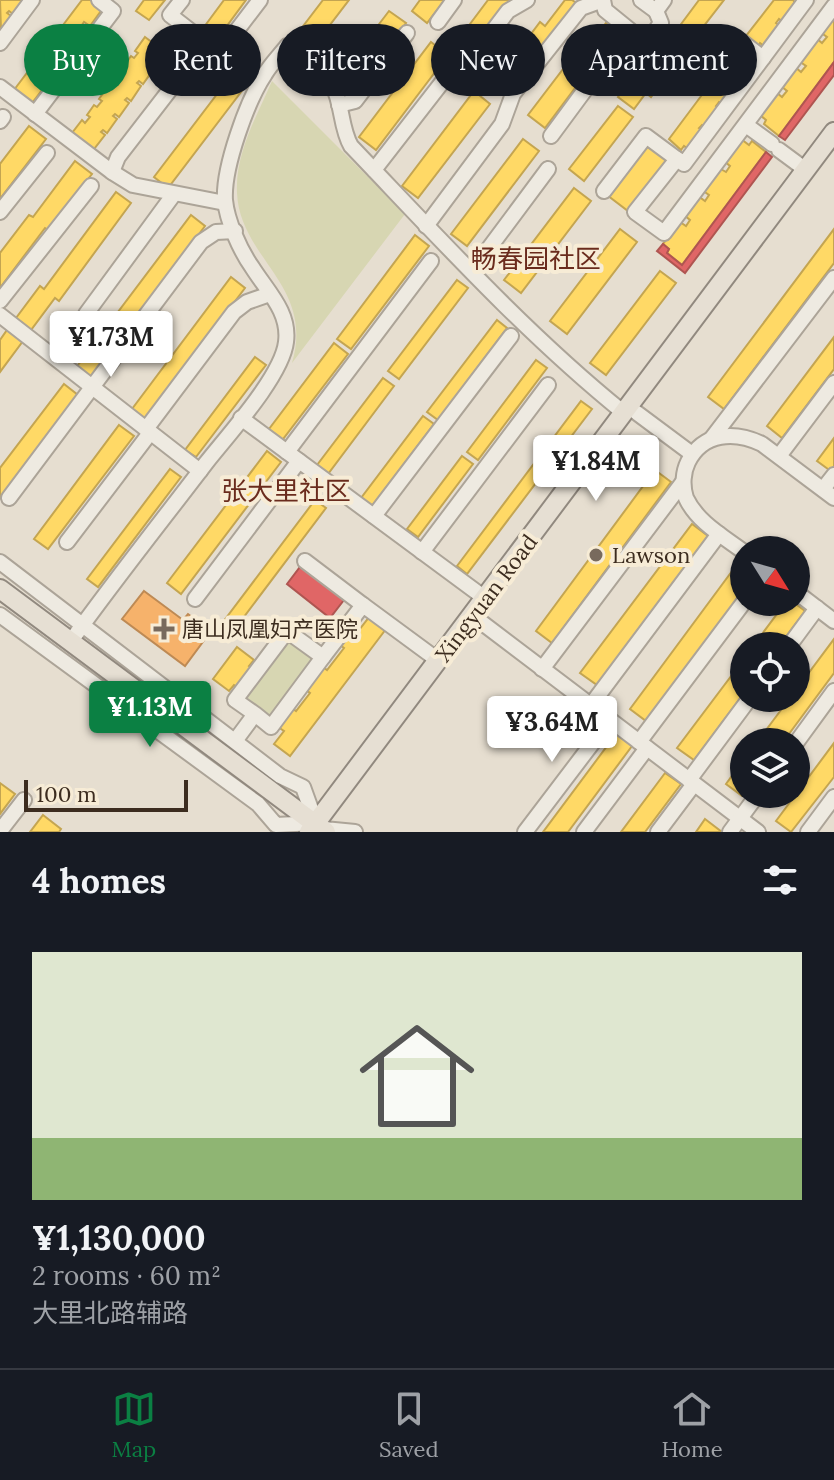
<!DOCTYPE html>
<html lang="en">
<head>
<meta charset="utf-8">
<style>
  body { margin:0; font-family:Lora,"Noto Sans SC",serif; background:#242831; color:#f1f3f6; height:100vh; display:flex; flex-direction:column; font-size:30px; white-space:nowrap }
  * { box-sizing:border-box; margin:0 }
  p { font-size:26px; color:#9ea1a6 }
  .icon { flex:none; width:44px; height:44px; fill:none; stroke:currentColor; stroke-width:2; stroke-linecap:round; stroke-linejoin:round }
  .map { position:relative; height:832px; overflow:hidden }
  .details { display:flex; flex-direction:column; background:#171b24; flex:1 }
  .details>* { flex:none }
  .guide { position:absolute; left:24px; top:24px; width:786px; height:72px; display:flex; gap:16px }
  .needle { width:52px; rotate:127deg }
  .tools { position:absolute; left:730px; top:536px; display:grid; gap:16px }
  .tools a { display:grid; place-items:center; width:80px; height:80px; border-radius:50%; background:#171b24; box-shadow:0 2px 6px #0004; font-size:40px }
  .scale { position:absolute; left:24px; bottom:20px; width:164px; box-sizing:border-box; padding-left:8px; border:4px solid #3c2c1f; border-top:0; font-size:22px; line-height:28px; white-space:nowrap; color:#3c2c1f; -webkit-text-stroke:6px #f7ecd6; paint-order:stroke }
  .price { position:absolute; translate:-50% -68px; padding:0 18px; border-radius:8px; background:#fff; color:#222; font-size:26px; line-height:52px; filter:drop-shadow(0 2px 4px #0008) }
  .price::after { content:''; position:absolute; left:50%; top:48px; width:24px; height:18px; margin-left:-12px; background:inherit; clip-path:polygon(0 0,100% 0,50% 100%) }
  .price.on { background:#0b8043; color:#fff }
  ul { padding:0; list-style:none }
  li { display:grid; align-content:center; gap:16px; height:424px; padding:0 32px }
  li+li { border-top:2px solid #363941 }
  li span { display:grid; place-items:center; height:248px; border-radius:0px; color:#555 }
  li>.icon { margin-inline-start:auto }
  span .icon { width:144px; height:144px; fill:#fffc; stroke-width:1 }
  li b { font-size:34px }
  h2 { display:flex; justify-content:space-between; align-items:center; height:96px; padding:0 32px; font-size:34px }
  .pill { padding:0 28px; border-radius:36px; background:#171b24; box-shadow:0 2px 6px #0004; font-size:28px; line-height:72px }
  .pill.on { background:#0b8043; color:#fff }
  .tab-bar { display:flex; justify-content:space-around; align-items:center; height:112px; border-top:2px solid #363941; background:#171b24; font-size:22px; color:#9ea1a6 }
  .tab-bar a { display:grid; justify-items:center; gap:4px }
  .tab-bar .on { color:#0b8043 }
  .map>svg:first-child { display:block }
</style>
</head>
<body>
<div class="map">
<svg width="834" height="832" viewBox="0 0 834 832">
  <rect width="100%" height="100%" fill="#e6ded0"/>
  <!-- green -->
  <g fill="#d7d6b2">
    <path d="M272 81 405 214 292 363C315 285 240 259 237 193 235 153 257 116 272 81Z"/>
    <polygon points="288,634 320,658 270,724 238,699"/>
  </g>
  <!-- homes -->
  <g fill="#ffd966" stroke="#c4a551" stroke-width="2">
    <polygon points="0,0 23,0 13,14 9,11 7,13 11,16 1,30"/>
    <polygon points="82,0 92,0 103,8 90,26 84,22 82,25 87,29 75,45 70,41 68,44 73,49 61,64 56,60 54,63 59,67 47,83 41,78 39,81 45,86 32,103 14,90"/>
    <polygon points="144,0 165,0 149,20 136,11"/>
    <polygon points="224,0 246,0 218,38 204,27"/>
    <polygon points="323,0 349,0 310,51 294,38"/>
    <polygon points="420,0 445,0 427,23 412,11"/>
    <polygon points="488,0 520,0 511,2 467,59 452,48"/>
    <polygon points="565,0 572,0 582,7 507,98 492,86 540,22 545,26"/>
    <polygon points="699,0 724,0 682,54 667,43"/>
    <polygon points="774,0 793,0 796,4 783,22 779,19 776,23 780,26 764,46 760,43 758,47 746,36"/>
    <polygon points="389,11 406,23 358,86 341,74"/>
    <polygon points="834,13 834,62 779,136 764,124 766,120 760,115 777,93 782,97 787,91 781,86 795,67 801,72 806,66 799,61 816,38 822,43 827,37 820,32"/>
    <polygon points="606,23 621,35 608,51 605,48 545,128 528,115 589,35 594,39"/>
    <polygon points="145,37 166,53 155,68 152,65 150,67 153,70 143,84 139,81 137,83 141,86 131,101 127,98 125,100 129,103 119,117 115,114 113,116 117,119 107,133 103,130 101,132 105,135 94,149 72,133 82,120 85,123 90,117 87,115 94,105 97,107 102,101 99,99 106,89 109,91 113,86 110,83 119,72 122,74 126,69 123,67 131,56 134,58 138,53 135,51"/>
    <polygon points="431,42 448,55 376,150 359,137"/>
    <polygon points="737,48 751,57 748,61 752,64 739,81 736,79 733,83 736,85 722,104 719,102 716,106 719,108 705,127 702,125 699,128 702,130 688,149 684,146 681,150 669,139"/>
    <polygon points="658,53 674,66 651,97 646,93 634,109 618,97 632,79 636,83"/>
    <polygon points="240,64 254,75 168,188 154,177"/>
    <polygon points="474,91 490,104 418,198 402,186"/>
    <polygon points="618,106 633,117 584,181 569,169"/>
    <polygon points="29,126 46,139 0,199 0,164"/>
    <polygon points="523,139 539,151 467,246 451,234"/>
    <polygon points="741,139 749,145 752,141 766,152 682,265 667,253 669,249 663,244 680,222 686,226 690,220 684,215 698,196 705,201 709,195 702,190 719,168 726,172 730,166 724,161"/>
    <polygon points="646,144 667,160 628,211 607,195"/>
    <polygon points="75,161 92,174 48,230 45,228 0,288 0,253 29,215 33,217"/>
    <polygon points="574,188 591,201 521,293 504,280"/>
    <polygon points="116,192 131,203 59,301 55,298 31,330 16,318 40,286 44,289"/>
    <polygon points="191,215 205,226 90,380 75,369"/>
    <polygon points="620,229 637,242 567,334 550,321"/>
    <polygon points="834,229 834,263 724,409 708,397"/>
    <polygon points="415,235 429,246 351,349 337,339"/>
    <polygon points="660,271 676,283 606,375 590,363"/>
    <polygon points="231,277 245,288 146,419 132,409"/>
    <polygon points="457,280 468,288 399,379 388,371"/>
    <polygon points="497,320 507,328 438,420 427,412"/>
    <polygon points="7,330 23,341 0,372 0,340"/>
    <polygon points="834,337 834,369 782,438 767,426"/>
    <polygon points="334,343 348,354 280,443 266,433"/>
    <polygon points="255,357 266,365 196,457 185,450"/>
    <polygon points="536,360 547,368 478,460 467,452"/>
    <polygon points="383,378 394,386 325,478 314,469"/>
    <polygon points="64,384 78,395 0,498 0,468"/>
    <polygon points="581,401 592,409 467,574 457,566"/>
    <polygon points="423,416 434,424 369,510 358,502"/>
    <polygon points="119,425 134,436 48,549 34,539"/>
    <polygon points="834,438 834,470 832,472 817,461"/>
    <polygon points="267,451 281,462 181,594 167,583"/>
    <polygon points="462,456 473,464 418,537 407,529"/>
    <polygon points="170,469 181,477 98,587 87,579"/>
    <polygon points="655,470 671,482 552,643 536,631"/>
    <polygon points="315,500 326,508 231,634 220,626"/>
    <polygon points="692,524 708,536 597,685 580,673"/>
    <polygon points="741,559 744,562 744,590 646,721 630,709"/>
    <polygon points="786,602 793,602 805,611 779,646 753,646"/>
    <polygon points="370,616 386,629 290,756 274,744 284,731 278,727 292,708 296,711 310,693 306,690 323,667 327,670 344,648 340,645 354,626 359,630"/>
    <polygon points="834,639 834,673 783,742 757,742 790,698 796,698 796,690"/>
    <polygon points="237,647 254,660 249,666 252,668 237,687 234,685 229,691 213,679"/>
    <polygon points="744,659 744,693 694,760 677,748"/>
    <polygon points="619,730 635,742 568,832 543,832"/>
    <polygon points="834,743 834,777 791,832 776,821"/>
    <polygon points="744,759 744,794 742,796 726,784"/>
    <polygon points="665,773 681,784 645,832 621,832"/>
    <polygon points="0,783 15,794 0,814"/>
    <polygon points="43,815 61,829 59,832 30,832"/>
    <polygon points="705,819 722,832 696,832"/>
  </g>
  <!-- shops -->
  <g fill="#e06666" stroke="#af5551" stroke-width="2">
    <polygon points="834,62 834,75 785,140 779,136"/>
    <polygon points="766,152 772,157 685,273 657,251 663,244 669,249 667,253 682,265"/>
    <polygon points="303,563 347,596 330,618 287,584"/>
  </g>
  <!-- health -->
  <polygon fill="#f6b26b" stroke="#be8a54" stroke-width="2" points="144,591 183,620 188,614 211,631 185,666 122,619"/>
  <g fill="none" stroke-linecap="round" stroke-linejoin="round">
    <!-- minor casing -->
    <g stroke="#aca498" stroke-width="18">
      <g id="minor">
        <polyline points="182,0 170,15 206,43"/>
        <polyline points="641,0 656,11 664,0"/>
        <polyline points="806,0 684,164 677,159 635,212 664,233 834,6"/>
        <polyline points="438,22 454,0"/>
        <polyline points="637,36 650,38 661,23 656,11"/>
        <polyline points="741,41 763,58"/>
        <polyline points="0,43 32,0"/>
        <polyline points="476,53 508,11 527,0"/>
        <polyline points="0,87 112,172 133,185 225,203"/>
        <polyline points="339,105 355,101 407,33"/>
        <polyline points="35,114 113,11 99,0"/>
        <polyline points="0,121 3,117"/>
        <polyline points="746,125 772,144"/>
        <polyline points="779,150 806,170"/>
        <polyline points="374,170 447,76"/>
        <polyline points="112,172 118,157 206,43 218,49 228,42 260,0"/>
        <polyline points="604,191 646,136 677,159"/>
        <polyline points="0,212 47,153"/>
        <polyline points="426,226 502,124 513,94 581,8 603,0 605,10 637,36 624,55 596,75 551,136"/>
        <polyline points="472,271 548,169"/>
        <polyline points="0,301 91,186"/>
        <polyline points="86,314 174,194"/>
        <polyline points="0,315 200,471"/>
        <polyline points="637,413 692,454"/>
        <polyline points="241,418 486,599"/>
        <polyline points="146,429 234,312 247,302 270,294"/>
        <polyline points="712,438 834,278"/>
        <polyline points="287,452 431,261"/>
        <polyline points="779,456 834,383"/>
        <polyline points="823,489 834,475"/>
        <polyline points="9,498 201,242 216,232 235,231"/>
        <polyline points="374,516 511,336"/>
        <polyline points="67,542 150,433"/>
        <polyline points="422,552 548,385"/>
        <path d="M744 552C724 537 697 522 686 498 682 486 683 472 688 462 703 432 735 431 762 444L834 498"/>
        <polyline points="305,561 363,605"/>
        <polyline points="0,562 280,776 303,787 316,823 276,825 258,804 0,615"/>
        <polyline points="796,592 834,621"/>
        <polyline points="195,599 299,461"/>
        <polyline points="481,622 758,832"/>
        <path d="M71 641C114 581 161 522 206 463 228 435 282 376 286 342 290 312 267 291 252 267 240 250 227 221 225 200 223 168 247 101 265 74 271 64 280 55 287 46 301 56 324 68 332 84 343 104 340 127 351 146 439 238 525 333 624 413"/>
        <polyline points="789,646 817,608"/>
        <polyline points="323,657 363,605 439,661"/>
        <polyline points="542,669 683,482"/>
        <polyline points="591,705 719,534"/>
        <polyline points="235,741 255,714 271,727 323,657 287,631 235,700 255,714"/>
        <polyline points="639,742 744,602"/>
        <polyline points="796,743 834,691"/>
        <polyline points="689,780 750,698"/>
        <polyline points="0,831 24,800"/>
        <polyline points="324,832 324,829 355,832"/>
        <polyline points="525,832 610,720"/>
        <polyline points="584,832 647,748"/>
        <polyline points="658,832 694,784"/>
        <polyline points="730,832 758,794"/>
        <polyline points="808,832 834,797"/>
      </g>
    </g>
    <!-- major casing -->
    <g stroke="#91897f" stroke-width="22">
      <g id="major">
        <polyline points="0,589 326,832"/>
        <polyline points="309,832 834,132"/>
      </g>
    </g>
    <!-- minor -->
    <use href="#minor" stroke="#eeeae1" stroke-width="14"/>
    <!-- major -->
    <use href="#major" stroke="#e6dfd3" stroke-width="18"/>
  </g>
  <!-- markers -->
  <g fill="#786a5d" stroke="#f7ecd6" stroke-width="3">
    <circle cx="596" cy="555" r="8"/>
    <path d="M160 617h8v8h8v8h-8v8h-8v-8h-8v-8h8z"/>
  </g>
  <g text-anchor="middle" dominant-baseline="central" stroke-width="8" stroke-linejoin="round" paint-order="stroke">
    <!-- poi labels -->
    <g font-size="22" fill="#3c2c1f" stroke="#f7ecd6" text-anchor="start">
      <text x="612" y="555">Lawson</text>
      <text x="182" y="629">唐山凤凰妇产医院</text>
    </g>
    <!-- street labels -->
    <g font-size="22" fill="#3c2c1f" stroke="#f7ecd6">
      <text transform="translate(486 598) rotate(-53)">Xingyuan Road</text>
    </g>
    <!-- quarter labels -->
    <g font-size="26" fill="#6a2b1d" stroke="#f7ecd6">
      <text x="536" y="258">畅春园社区</text>
      <text x="286" y="490">张大里社区</text>
    </g>
  </g>
</svg>
<div class="tools">
<a><svg class="needle" viewBox="-14 -14 28 28"><path d="M0-13l5 13h-10z" fill="#e53935"/><path d="M0 13l5-13h-10z" fill="#9ea1a6"/></svg></a>
<a><svg class="icon" aria-label="locate" viewBox="0 0 24 24"><circle cx="12" cy="12" r="6"/><path d="M12 2v4M12 18v4M2 12h4M18 12h4"/></svg></a>
<a><svg class="icon" aria-label="layers" viewBox="0 0 24 24"><path d="M12 4l9 5-9 5-9-5zM3 14l9 5 9-5"/></svg></a>
</div>
<div class="scale">100 m</div>
<b class="price" style="left:111px;top:379px">¥1.73M</b>
<b class="price" style="left:596px;top:503px">¥1.84M</b>
<b class="price on" style="left:150px;top:749px">¥1.13M</b>
<b class="price" style="left:552px;top:764px">¥3.64M</b>
<div class="guide">
<a class="pill on">Buy</a>
<a class="pill">Rent</a>
<a class="pill">Filters</a>
<a class="pill">New</a>
<a class="pill">Apartment</a>
</div>
</div>
<section class="details">
<h2>4 homes<svg class="icon" aria-label="filters" viewBox="0 0 24 24"><path d="M4 7h16M4 17h16"/><circle cx="9" cy="7" r="2"/><circle cx="15" cy="17" r="2"/></svg></h2>
<ul>
<li><span style="background:linear-gradient(#dfe7d0 75%,#8fb573 0)"><svg class="icon" aria-label="home" viewBox="0 0 24 24"><path d="M3 11l9-7 9 7M6 9v11h12V9"/></svg></span><div><b>¥1,130,000</b><p>2 rooms · 60 m²</p><p>大里北路辅路</p></div></li>
</ul>
</section>
<nav class="tab-bar">
<a class="on"><svg class="icon" aria-label="map" viewBox="0 0 24 24"><path d="M3 6l6-2 6 2 6-2v14l-6 2-6-2-6 2zM9 4v14M15 6v14"/></svg>Map</a>
<a><svg class="icon" aria-label="saved" viewBox="0 0 24 24"><path d="M7 4h10v16l-5-4-5 4z"/></svg>Saved</a>
<a><svg class="icon" aria-label="home" viewBox="0 0 24 24"><path d="M3 11l9-7 9 7M6 9v11h12V9"/></svg>Home</a>
</nav>
</body>
</html>
